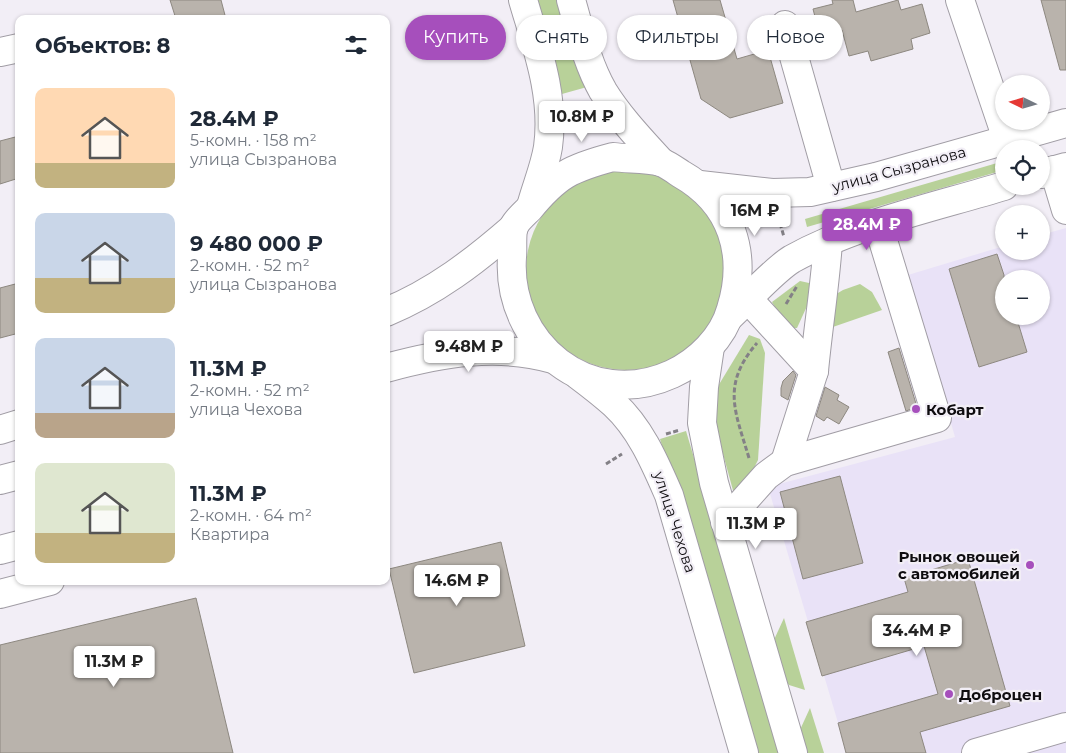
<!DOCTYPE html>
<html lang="ru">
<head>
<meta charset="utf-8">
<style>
  body { margin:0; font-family:Montserrat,sans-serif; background:#f6f6f7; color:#1f2937; height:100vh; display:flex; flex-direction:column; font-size:19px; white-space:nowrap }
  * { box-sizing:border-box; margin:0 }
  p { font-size:16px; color:#747a83 }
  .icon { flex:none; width:28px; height:28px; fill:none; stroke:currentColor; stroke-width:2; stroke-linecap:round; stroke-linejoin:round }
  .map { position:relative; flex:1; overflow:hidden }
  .sheet { position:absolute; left:15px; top:15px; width:375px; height:570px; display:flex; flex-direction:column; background:#fff; border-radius:10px; box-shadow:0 1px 4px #0004 }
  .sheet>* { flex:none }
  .guide { position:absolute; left:405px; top:15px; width:475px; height:45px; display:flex; gap:10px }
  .needle { width:32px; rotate:275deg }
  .controls { position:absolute; left:995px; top:75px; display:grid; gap:10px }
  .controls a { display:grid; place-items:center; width:55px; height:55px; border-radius:50%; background:#fff; box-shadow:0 1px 4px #0004; font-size:25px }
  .price { position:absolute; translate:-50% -42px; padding:0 11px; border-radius:5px; background:#fff; color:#222; font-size:16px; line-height:32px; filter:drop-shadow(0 1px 2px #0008) }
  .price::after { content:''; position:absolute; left:50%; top:30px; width:15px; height:11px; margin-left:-8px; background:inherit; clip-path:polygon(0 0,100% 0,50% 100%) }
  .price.on { background:#a64fbc; color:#fff }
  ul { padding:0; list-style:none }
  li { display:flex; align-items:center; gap:15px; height:125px; padding:0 20px }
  li span { display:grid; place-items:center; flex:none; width:140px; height:100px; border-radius:10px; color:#555 }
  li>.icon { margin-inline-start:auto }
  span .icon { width:60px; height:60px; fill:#fffc; stroke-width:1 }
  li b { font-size:21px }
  h2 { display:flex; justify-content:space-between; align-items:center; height:60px; padding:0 20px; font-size:21px }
  .tag { padding:0 18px; border-radius:22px; background:#fff; box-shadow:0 1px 4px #0004; font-size:18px; line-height:45px }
  .tag.on { background:#a64fbc; color:#fff }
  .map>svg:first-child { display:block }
</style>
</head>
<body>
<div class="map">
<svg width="1066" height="753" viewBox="0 0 1066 753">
  <rect width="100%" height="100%" fill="#f2eef6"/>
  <!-- commercial -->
  <path fill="#e9e2f7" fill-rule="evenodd" d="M1066 228V753H847L768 487 955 437 908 275 1004 246V251H1041V235ZM1004 279H1041V316H1004Z"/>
  <!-- green -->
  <g fill="#b8d199">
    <polygon points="535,0 561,0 587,87 562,94"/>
    <polygon points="1004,161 1004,170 807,227 805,219"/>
    <circle cx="626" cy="270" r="100"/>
    <polygon points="800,281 809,283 813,293 797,328 787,328 772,302"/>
    <polygon points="860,284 872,292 882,310 830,328 833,296 843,290"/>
    <polygon points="749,335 760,339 765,353 758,460 748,480 734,494 712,414 712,396"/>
    <polygon points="686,431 782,753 753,753 660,439"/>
    <polygon points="784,618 805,690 789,685 782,677 773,642"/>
    <polygon points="810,708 824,753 805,753 799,732"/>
  </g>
  <!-- building -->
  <g fill="#b9b3ac" stroke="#8d8880">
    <polygon points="170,0 221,0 226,19 176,19"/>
    <polygon points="673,0 720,0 737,59 768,50 783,103 730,118 701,99"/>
    <polygon points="832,0 853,0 856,12 898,0 901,10 922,4 930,33 911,39 913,49 871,61 868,51 849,56 842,30 820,36 813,9 833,4"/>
    <polygon points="1041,0 1066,0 1066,70 1060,70"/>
    <polygon points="19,136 19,178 0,184 0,141"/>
    <polygon points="997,254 1004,275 1004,316 1016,316 1027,352 979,367 949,269"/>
    <polygon points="19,283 19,333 0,338 0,288"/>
    <polygon points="899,348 917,407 906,411 888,352"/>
    <polygon points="793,371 796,375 788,400 781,396 781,388 783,381"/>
    <polygon points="825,387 839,395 837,400 849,407 839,424 827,417 824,421 816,416"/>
    <polygon points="840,476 863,563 803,579 780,492"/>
    <polygon points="501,542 525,646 414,673 389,569"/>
    <polygon points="968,559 1010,706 920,732 926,753 846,753 838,723 938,694 924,646 822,676 806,622 908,592 904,578"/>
    <polygon points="196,598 233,753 0,753 0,645"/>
  </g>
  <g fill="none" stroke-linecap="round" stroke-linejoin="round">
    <!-- minor casing -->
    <g stroke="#a19da5" stroke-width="30">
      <g id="minor">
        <polyline points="960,0 1007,139"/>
        <polyline points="785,25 831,187"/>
        <polyline points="0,52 19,48"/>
        <polyline points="1054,170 1066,210"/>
        <polyline points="748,299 814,371 785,462"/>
        <polyline points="710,347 704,387 702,423 714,483 793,753"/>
        <path d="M814 371C818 328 825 286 828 242"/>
        <path d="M578 375C590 384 603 394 614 404 641 429 655 463 669 495L744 753"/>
        <polyline points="725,522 766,476 785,462 937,418 878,224"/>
        <polyline points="0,550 19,545"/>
        <polyline points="0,594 50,581"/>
        <polyline points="976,753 1066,727"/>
      </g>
    </g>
    <!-- major casing -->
    <g stroke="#a19da5" stroke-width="30">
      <g id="major">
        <path d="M523 0C537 48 555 96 548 147 545 166 537 185 532 203"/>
        <path d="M571 0C580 31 587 63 603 91 619 117 641 140 661 162"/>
        <path d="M613 157C628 159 647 158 661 162 668 165 675 170 681 174 732 203 748 254 731 309 723 338 698 362 672 374 589 412 506 344 512 257 513 248 511 234 514 226 517 220 524 214 529 209 557 175 571 168 613 157Z"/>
        <polyline points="1041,174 1066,167"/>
        <polyline points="700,185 772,193 810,192 876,177 1066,123"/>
        <path d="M386 312C435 292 475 261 514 227"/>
        <path d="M730 316C746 301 775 269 792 259 855 224 935 207 1004 186"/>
        <path d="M386 368C441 353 497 343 553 359"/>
        <polyline points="0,430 19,424"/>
        <polyline points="0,480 19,475"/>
      </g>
    </g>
    <!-- path -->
    <g stroke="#838086" stroke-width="3" stroke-dasharray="5 2.5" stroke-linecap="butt">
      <polyline points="778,216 784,237"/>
      <polyline points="786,304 797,286"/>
      <polyline points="666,434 680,430"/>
      <path d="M749 458C735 411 721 385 757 343"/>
      <polyline points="606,464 622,454"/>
    </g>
    <!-- minor -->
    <use href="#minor" stroke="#fff" stroke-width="28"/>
    <!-- major -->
    <use href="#major" stroke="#fff" stroke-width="28"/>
  </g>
  <!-- markers -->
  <g fill="#a64fbc" stroke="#f2eef6" stroke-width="2">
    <circle cx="916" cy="409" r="5"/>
    <circle cx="1030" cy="565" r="5"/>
    <circle cx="949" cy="694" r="5"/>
  </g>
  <g text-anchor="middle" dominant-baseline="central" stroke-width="4.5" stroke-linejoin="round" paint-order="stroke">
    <!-- street labels -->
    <g font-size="15" fill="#0e0c0f" stroke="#f2eef6">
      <text transform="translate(899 169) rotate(-15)">улица Сызранова</text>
      <text transform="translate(675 522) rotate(72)">улица Чехова</text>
    </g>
    <!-- poi labels -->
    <g font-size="15" font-weight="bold" fill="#0e0c0f" stroke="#f2eef6" text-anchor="start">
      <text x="926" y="409">Кобарт</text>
      <text x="1020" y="556" text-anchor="end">Рынок овощей<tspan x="1020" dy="17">с автомобилей</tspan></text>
      <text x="959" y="694">Доброцен</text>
    </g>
  </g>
</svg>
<div class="controls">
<a><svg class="needle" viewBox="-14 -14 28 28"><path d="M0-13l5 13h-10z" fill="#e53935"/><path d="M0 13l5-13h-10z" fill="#747a83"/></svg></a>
<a><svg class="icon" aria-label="locate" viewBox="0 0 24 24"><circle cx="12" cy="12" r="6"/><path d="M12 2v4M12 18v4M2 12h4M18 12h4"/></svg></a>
<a>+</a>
<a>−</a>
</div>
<b class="price" style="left:582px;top:143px">10.8M ₽</b>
<b class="price" style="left:755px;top:237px">16M ₽</b>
<b class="price on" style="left:867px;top:251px">28.4M ₽</b>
<b class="price" style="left:469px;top:373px">9.48M ₽</b>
<b class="price" style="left:756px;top:550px">11.3M ₽</b>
<b class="price" style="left:457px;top:607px">14.6M ₽</b>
<b class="price" style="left:917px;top:657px">34.4M ₽</b>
<b class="price" style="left:114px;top:688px">11.3M ₽</b>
<div class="guide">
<a class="tag on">Купить</a>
<a class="tag">Снять</a>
<a class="tag">Фильтры</a>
<a class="tag">Новое</a>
</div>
<section class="sheet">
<h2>Объектов: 8<svg class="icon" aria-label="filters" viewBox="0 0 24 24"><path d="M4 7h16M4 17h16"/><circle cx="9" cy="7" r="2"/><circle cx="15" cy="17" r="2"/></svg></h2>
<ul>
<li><span style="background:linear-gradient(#ffd9b3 75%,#c2b280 0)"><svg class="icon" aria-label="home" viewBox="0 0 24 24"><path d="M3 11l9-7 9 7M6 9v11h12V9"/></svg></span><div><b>28.4M ₽</b><p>5-комн. · 158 m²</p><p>улица Сызранова</p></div></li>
<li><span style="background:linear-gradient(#c9d6e8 65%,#c2b280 0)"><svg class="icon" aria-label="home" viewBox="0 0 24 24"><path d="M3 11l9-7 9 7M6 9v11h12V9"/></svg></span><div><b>9 480 000 ₽</b><p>2-комн. · 52 m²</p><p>улица Сызранова</p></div></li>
<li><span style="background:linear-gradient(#c9d6e8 75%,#b9a48a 0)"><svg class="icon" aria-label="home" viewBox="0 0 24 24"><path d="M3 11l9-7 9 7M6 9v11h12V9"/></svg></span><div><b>11.3M ₽</b><p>2-комн. · 52 m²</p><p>улица Чехова</p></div></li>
<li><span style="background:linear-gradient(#dfe7d0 70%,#c2b280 0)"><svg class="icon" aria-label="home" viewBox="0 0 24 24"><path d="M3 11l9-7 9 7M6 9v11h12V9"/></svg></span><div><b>11.3M ₽</b><p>2-комн. · 64 m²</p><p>Квартира</p></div></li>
</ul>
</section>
</div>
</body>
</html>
